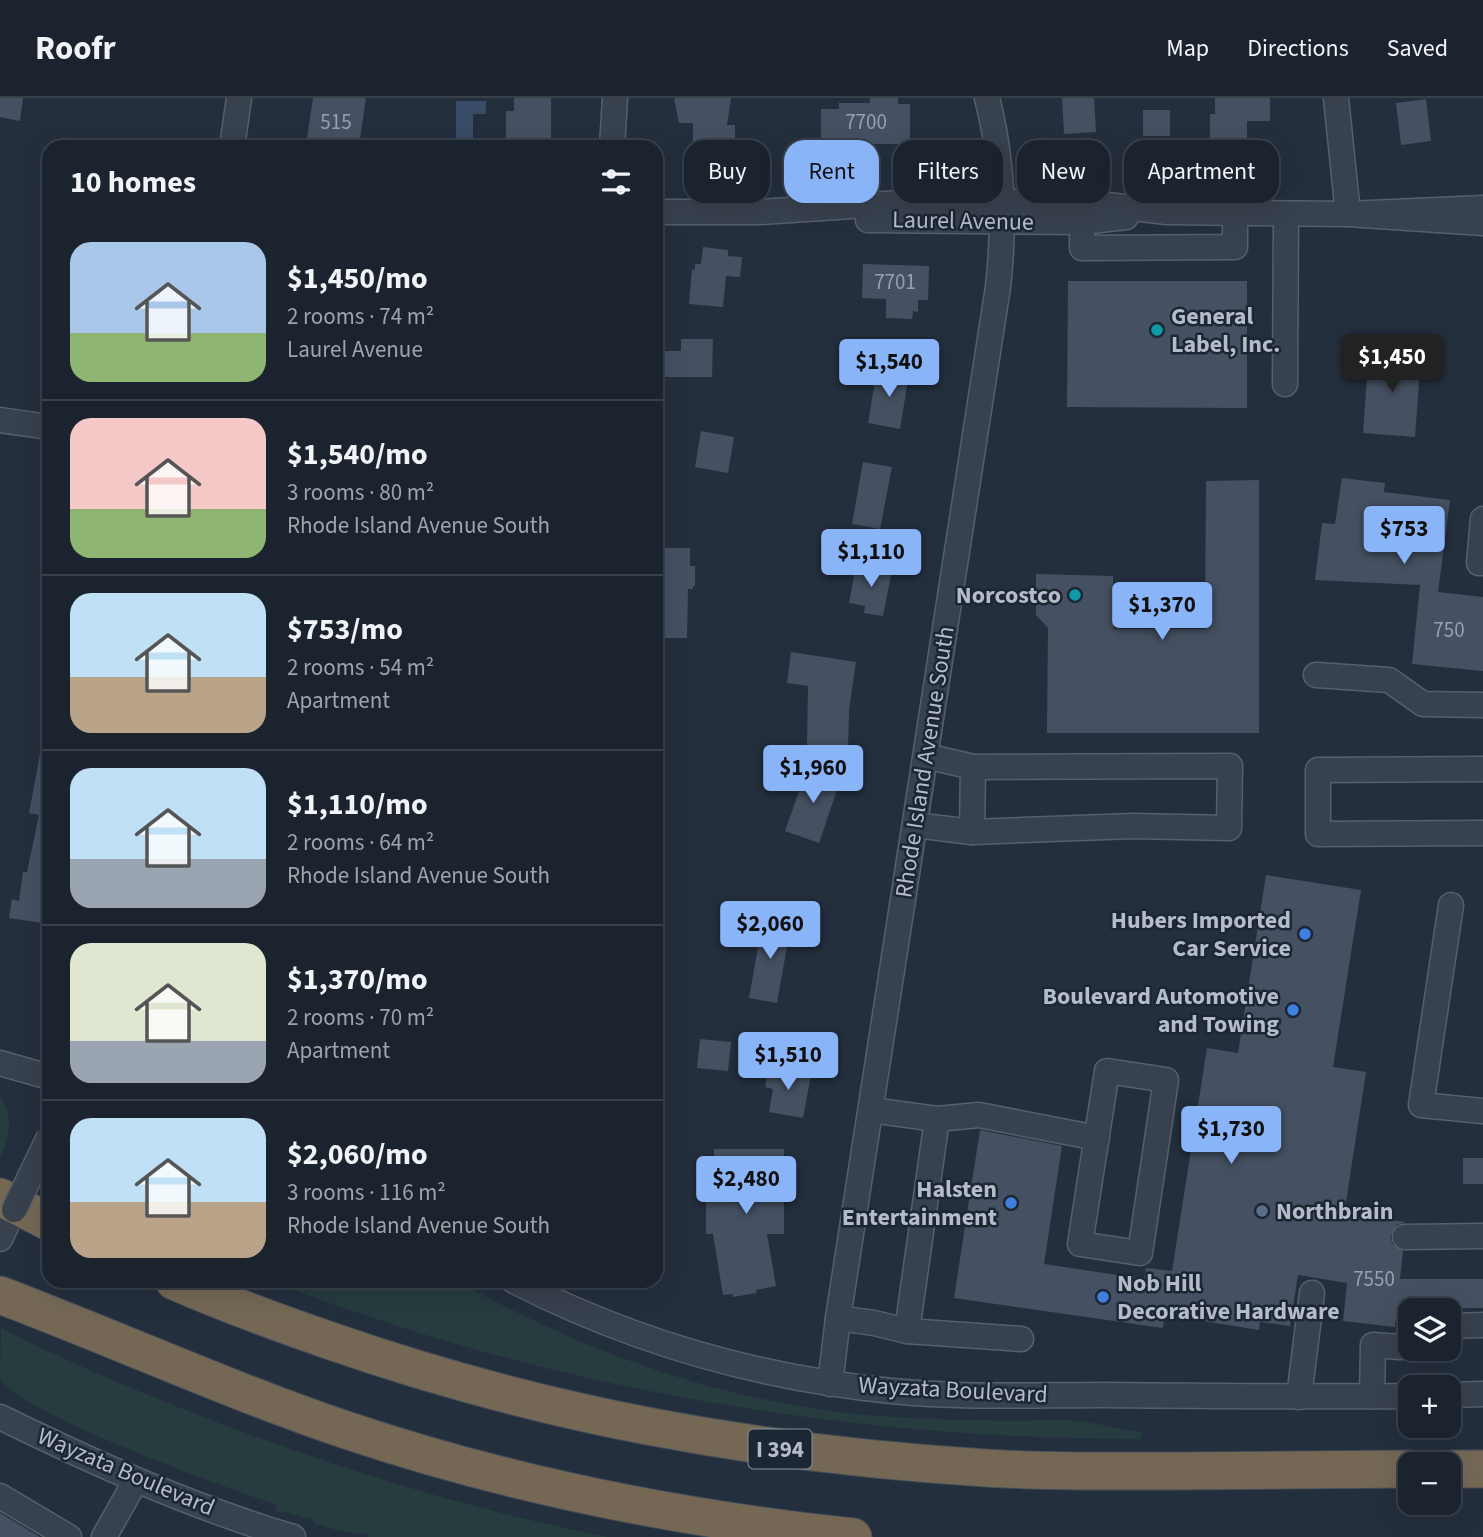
<!DOCTYPE html>
<html lang="en">
<head>
<meta charset="utf-8">
<style>
  body { margin:0; font-family:"Source Sans 3",sans-serif; background:#242b36; color:#f1f3f6; height:100vh; display:flex; flex-direction:column; font-size:26px; white-space:nowrap }
  * { box-sizing:border-box; margin:0 }
  p { font-size:23px; color:#a0a4aa }
  .icon { flex:none; width:38px; height:38px; fill:none; stroke:currentColor; stroke-width:2; stroke-linecap:round; stroke-linejoin:round }
  .map { position:relative; flex:1; overflow:hidden }
  .details { position:absolute; left:42px; top:42px; width:621px; height:1148px; display:flex; flex-direction:column; background:#1b232e; border-radius:21px; box-shadow:0 7px 28px #0002,0 0 0 2px #39404a }
  .details>* { flex:none }
  .hud { position:absolute; left:684px; top:42px; width:665px; height:63px; display:flex; gap:14px }
  .controls { position:absolute; left:1398px; top:1200px; display:grid; gap:14px }
  .controls a { display:grid; place-items:center; width:63px; height:63px; border-radius:14px; background:#1b232e; box-shadow:0 7px 28px #0002,0 0 0 2px #39404a; font-size:35px }
  .price { position:absolute; translate:-50% -60px; padding:0 16px; border-radius:7px; background:#8ab4f8; color:#111; font-size:23px; line-height:46px; filter:drop-shadow(0 2px 4px #0008) }
  .price::after { content:''; position:absolute; left:50%; top:42px; width:21px; height:16px; margin-left:-10px; background:inherit; clip-path:polygon(0 0,100% 0,50% 100%) }
  .price.active { background:#222; color:#fff }
  ul { padding:0; list-style:none }
  li { display:flex; align-items:center; gap:21px; height:175px; padding:0 28px }
  li+li { border-top:2px solid #39404a }
  li span { display:grid; place-items:center; flex:none; width:196px; height:140px; border-radius:21px; color:#555 }
  li>.icon { margin-inline-start:auto }
  span .icon { width:84px; height:84px; fill:#fffc; stroke-width:1 }
  li b { font-size:30px }
  h2 { display:flex; justify-content:space-between; align-items:center; height:84px; padding:0 28px; font-size:30px }
  .chip { padding:0 24px; border-radius:21px; background:#1b232e; box-shadow:0 7px 28px #0002,0 0 0 2px #39404a; font-size:24px; line-height:63px }
  .chip.active { background:#8ab4f8; color:#111 }
  header { display:flex; align-items:center; gap:42px; box-sizing:border-box; height:98px; padding:0 35px; background:#1b232e; border-bottom:2px solid #39404a }
  header strong { font-size:33px }
  nav { display:flex; gap:38px; margin-inline-start:auto; font-size:24px }
  .map>svg:first-child { display:block }
</style>
</head>
<body>
<header>
<strong>Roofr</strong>
<nav><a>Map</a><a>Directions</a><a>Saved</a></nav>
</header>
<div class="map">
<svg width="1483" height="1439" viewBox="0 0 1483 1439">
  <rect width="100%" height="100%" fill="#242f3e"/>
  <!-- green -->
  <g fill="#263c3f">
    <path d="M0 999C15 1018 9 1040 0 1060Z"/>
    <path d="M270 1183H458L466 1187 470 1183 475 1185 472 1191C591 1256 720 1301 855 1316 908 1321 961 1322 1014 1323 1037 1323 1061 1321 1084 1324 1103 1326 1122 1332 1141 1334V1341C845 1341 546 1290 270 1183Z"/>
    <path d="M1 1230C69 1265 139 1294 211 1322 339 1371 473 1413 609 1439H368L366 1436C348 1436 333 1431 315 1426L310 1419 302 1421 299 1417 291 1416 287 1413 283 1415 275 1413 277 1407C229 1391 21 1316 0 1281Z"/>
  </g>
  <!-- water -->
  <polygon fill="#394c67" points="456,3 486,3 486,16 473,16 473,41 456,41"/>
  <!-- building -->
  <g fill="#455162">
    <polygon points="0,0 23,0 20,23 0,19"/>
    <polygon points="313,0 366,0 359,48 307,40"/>
    <polygon points="514,0 551,0 551,49 506,49 506,13 514,13"/>
    <polygon points="674,0 731,0 727,27 735,27 735,45 728,45 728,48 693,48 693,25 679,25"/>
    <polygon points="870,0 898,0 898,6 910,6 910,46 870,46 870,56 834,56 834,42 821,42 821,11 839,11 839,5 870,5"/>
    <polygon points="1062,0 1094,0 1096,34 1064,36"/>
    <polygon points="1215,0 1270,0 1270,23 1247,23 1247,47 1210,46 1210,16 1215,16"/>
    <polygon points="1426,1 1431,43 1401,47 1396,5"/>
    <rect x="1143" y="12" width="27" height="26"/>
    <polygon points="703,149 728,152 728,158 742,159 740,179 726,178 723,209 689,206 692,171 695,172 695,166 701,166"/>
    <polygon points="863,166 929,168 928,202 918,202 918,214 913,213 912,221 886,220 886,201 862,200"/>
    <polygon points="1068,183 1247,183 1247,310 1067,309"/>
    <polygon points="681,241 713,241 712,279 661,279 661,253 681,253"/>
    <polygon points="1369,252 1421,256 1415,339 1363,335"/>
    <polygon points="877,271 909,276 900,331 868,325"/>
    <polygon points="701,333 734,339 728,375 695,369"/>
    <polygon points="863,364 892,369 880,431 852,426"/>
    <polygon points="1342,380 1385,385 1384,394 1450,402 1438,494 1483,499 1483,573 1412,566 1420,487 1315,482 1322,425 1335,426"/>
    <polygon points="1259,382 1259,635 1047,635 1048,530 1036,517 1036,476 1113,478 1114,531 1205,531 1206,383"/>
    <polygon points="656,450 690,450 690,468 695,468 695,488 693,488 693,491 688,491 687,540 656,540"/>
    <polygon points="856,466 892,472 883,518 864,515 865,508 849,505"/>
    <polygon points="791,554 856,564 849,612 848,650 807,649 808,588 787,585"/>
    <polygon points="40,656 49,657 49,826 9,820 12,801 19,803 23,774 27,774 39,717 29,715"/>
    <polygon points="808,668 841,680 819,745 785,733"/>
    <polygon points="1266,777 1361,792 1333,969 1366,974 1344,1117 1406,1124 1397,1127 1390,1139 1393,1147 1403,1153 1400,1181 1483,1181 1483,1210 1397,1211 1395,1229 1343,1223 1347,1185 1298,1177 1290,1228 1260,1224 1259,1232 1165,1217 1163,1230 954,1200 980,1032 1062,1048 1044,1166 1144,1181 1146,1170 1172,1173 1207,950 1238,955"/>
    <polygon points="763,821 791,826 777,905 749,900"/>
    <polygon points="700,941 731,944 728,973 697,970"/>
    <polygon points="768,970 811,977 803,1020 769,1014 773,991 765,989"/>
    <polygon points="714,1051 784,1051 784,1136 767,1136 776,1188 756,1192 757,1195 733,1199 733,1196 723,1197 713,1136 706,1136 706,1102 714,1102"/>
    <rect x="1463" y="1060" width="20" height="26"/>
    <polygon points="0,1415 40,1439 0,1439"/>
  </g>
  <g fill="none" stroke-linecap="round" stroke-linejoin="round">
    <!-- minor casing -->
    <g stroke="#565f6c" stroke-width="27">
      <g id="minor">
        <polyline points="232,49 239,0"/>
        <polyline points="612,49 615,0"/>
        <polyline points="1483,110 1348,116 1483,125"/>
        <polyline points="656,114 760,114 913,104 1082,104 1167,114 1348,116 1336,0"/>
        <polyline points="868,122 1082,124 1126,119"/>
        <polyline points="1082,124 1082,150 1235,149 1235,115"/>
        <polyline points="1285,286 1286,116"/>
        <polyline points="0,322 49,329"/>
        <polyline points="1483,421 1479,465 1483,465"/>
        <polyline points="1316,577 1389,582 1423,606 1483,607"/>
        <polyline points="1483,671 1318,672 1318,736 1483,735"/>
        <polyline points="915,727 972,734 1133,728 1229,730 1230,668 973,669 926,658"/>
        <polyline points="972,734 973,669"/>
        <polyline points="1451,807 1421,1007 1483,1013"/>
        <polyline points="0,965 49,979"/>
        <polygon points="1107,973 1166,982 1140,1155 1080,1146"/>
        <polyline points="871,1012 937,1021 979,1017 1097,1040"/>
        <polyline points="1405,1139 1483,1138"/>
        <polyline points="0,1141 14,1112"/>
        <path d="M514 1183C633 1244 759 1280 892 1293 962 1300 1033 1297 1104 1297 1206 1298 1308 1299 1410 1298"/>
        <polyline points="838,1220 874,1225 907,1233 937,1021"/>
        <polyline points="1449,1228 1483,1227"/>
        <polyline points="907,1233 1021,1241"/>
        <path d="M830 1286 838 1220 998 189C1005 126 1003 62 987 0"/>
        <polyline points="1449,1297 1483,1296"/>
        <polyline points="1372,1298 1373,1247 1400,1249 1410,1246"/>
        <polyline points="1299,1299 1312,1195"/>
        <path d="M0 1319C94 1365 192 1409 293 1439"/>
        <polyline points="0,1398 69,1439"/>
        <polyline points="104,1439 136,1382"/>
      </g>
    </g>
    <!-- highway casing -->
    <g stroke="#434c59" stroke-width="39">
      <g id="highway">
        <polyline points="0,1099 49,1124"/>
        <path d="M174 1183C224 1205 276 1224 328 1242 543 1317 758 1356 986 1370 1049 1374 1113 1373 1176 1373 1254 1372 1332 1372 1410 1371"/>
        <path d="M0 1197C116 1241 228 1292 346 1332 510 1387 681 1421 853 1439"/>
        <polyline points="1449,1371 1483,1371"/>
      </g>
    </g>
    <!-- minor -->
    <use href="#minor" stroke="#38414e" stroke-width="24"/>
    <!-- highway -->
    <use href="#highway" stroke="#746855" stroke-width="37"/>
    <!-- minor-bridge casing -->
    <g stroke="#565f6c" stroke-width="27" stroke-linecap="butt">
      <polyline id="minor-bridge" points="14,1112 49,1039"/>
    </g>
    <!-- minor-bridge -->
    <use href="#minor-bridge" stroke="#38414e" stroke-width="24"/>
  </g>
  <!-- markers -->
  <g fill="#0f9aa8" stroke="#1d2633" stroke-width="2.5">
    <circle cx="1157" cy="232" r="7"/>
    <circle cx="1075" cy="497" r="7"/>
  </g>
  <g fill="#3f7fe0" stroke="#1d2633" stroke-width="2.5">
    <circle cx="1305" cy="836" r="7"/>
    <circle cx="1293" cy="912" r="7"/>
    <circle cx="1011" cy="1105" r="7"/>
    <circle cx="1103" cy="1199" r="7"/>
  </g>
  <circle fill="#5c6f8a" stroke="#1d2633" stroke-width="2.5" cx="1262" cy="1113" r="7"/>
  <g text-anchor="middle" dominant-baseline="central" stroke-width="5" stroke-linejoin="round" paint-order="stroke">
    <!-- number labels -->
    <g font-size="21" fill="#98a1af">
      <text x="336" y="24">515</text>
      <text x="866" y="24">7700</text>
      <text x="895" y="184">7701</text>
      <text x="1449" y="532">750</text>
      <text x="1374" y="1181">7550</text>
    </g>
    <!-- shield labels -->
    <rect fill="#1d2633" stroke="#878f9c" stroke-width="2" x="748.5" y="1331.5" width="63" height="39" rx="5"/>
    <g font-size="23" font-weight="bold" fill="#b4bcc9">
      <text x="780" y="1351">I 394</text>
    </g>
    <!-- street labels -->
    <g font-size="24" fill="#b4bcc9" stroke="#1d2633">
      <text transform="translate(963 123) rotate(1)">Laurel Avenue</text>
      <text transform="translate(925 664) rotate(-81)">Rhode Island Avenue South</text>
      <text transform="translate(953 1292) rotate(3)">Wayzata Boulevard</text>
      <text transform="translate(126 1374) rotate(23)">Wayzata Boulevard</text>
    </g>
    <!-- poi labels -->
    <g font-size="24" font-weight="bold" fill="#b4bcc9" stroke="#1d2633" text-anchor="end">
      <text x="1171" y="218" text-anchor="start">General<tspan x="1171" dy="28">Label, Inc.</tspan></text>
      <text x="1061" y="497">Norcostco</text>
      <text x="1291" y="822">Hubers Imported<tspan x="1291" dy="28">Car Service</tspan></text>
      <text x="1279" y="898">Boulevard Automotive<tspan x="1279" dy="28">and Towing</tspan></text>
      <text x="997" y="1091">Halsten<tspan x="997" dy="28">Entertainment</tspan></text>
      <text x="1276" y="1113" text-anchor="start">Northbrain</text>
      <text x="1117" y="1185" text-anchor="start">Nob Hill<tspan x="1117" dy="28">Decorative Hardware</tspan></text>
    </g>
  </g>
</svg>
<div class="controls">
<a><svg class="icon" aria-label="layers" viewBox="0 0 24 24"><path d="M12 4l9 5-9 5-9-5zM3 14l9 5 9-5"/></svg></a>
<a>+</a>
<a>−</a>
</div>
<b class="price active" style="left:1392px;top:296px">$1,450</b>
<b class="price" style="left:889px;top:301px">$1,540</b>
<b class="price" style="left:1404px;top:468px">$753</b>
<b class="price" style="left:871px;top:491px">$1,110</b>
<b class="price" style="left:1162px;top:544px">$1,370</b>
<b class="price" style="left:813px;top:707px">$1,960</b>
<b class="price" style="left:770px;top:863px">$2,060</b>
<b class="price" style="left:788px;top:994px">$1,510</b>
<b class="price" style="left:1231px;top:1068px">$1,730</b>
<b class="price" style="left:746px;top:1118px">$2,480</b>
<div class="hud">
<a class="chip">Buy</a>
<a class="chip active">Rent</a>
<a class="chip">Filters</a>
<a class="chip">New</a>
<a class="chip">Apartment</a>
</div>
<section class="details">
<h2>10 homes<svg class="icon" aria-label="filters" viewBox="0 0 24 24"><path d="M4 7h16M4 17h16"/><circle cx="9" cy="7" r="2"/><circle cx="15" cy="17" r="2"/></svg></h2>
<ul>
<li><span style="background:linear-gradient(#a9c7e8 65%,#8fb573 0)"><svg class="icon" aria-label="home" viewBox="0 0 24 24"><path d="M3 11l9-7 9 7M6 9v11h12V9"/></svg></span><div><b>$1,450/mo</b><p>2 rooms · 74 m²</p><p>Laurel Avenue</p></div></li>
<li><span style="background:linear-gradient(#f6c9c9 65%,#8fb573 0)"><svg class="icon" aria-label="home" viewBox="0 0 24 24"><path d="M3 11l9-7 9 7M6 9v11h12V9"/></svg></span><div><b>$1,540/mo</b><p>3 rooms · 80 m²</p><p>Rhode Island Avenue South</p></div></li>
<li><span style="background:linear-gradient(#bfe0f5 60%,#b9a48a 0)"><svg class="icon" aria-label="home" viewBox="0 0 24 24"><path d="M3 11l9-7 9 7M6 9v11h12V9"/></svg></span><div><b>$753/mo</b><p>2 rooms · 54 m²</p><p>Apartment</p></div></li>
<li><span style="background:linear-gradient(#bfe0f5 65%,#9aa5b1 0)"><svg class="icon" aria-label="home" viewBox="0 0 24 24"><path d="M3 11l9-7 9 7M6 9v11h12V9"/></svg></span><div><b>$1,110/mo</b><p>2 rooms · 64 m²</p><p>Rhode Island Avenue South</p></div></li>
<li><span style="background:linear-gradient(#dfe7d0 70%,#9aa5b1 0)"><svg class="icon" aria-label="home" viewBox="0 0 24 24"><path d="M3 11l9-7 9 7M6 9v11h12V9"/></svg></span><div><b>$1,370/mo</b><p>2 rooms · 70 m²</p><p>Apartment</p></div></li>
<li><span style="background:linear-gradient(#bfe0f5 60%,#b9a48a 0)"><svg class="icon" aria-label="home" viewBox="0 0 24 24"><path d="M3 11l9-7 9 7M6 9v11h12V9"/></svg></span><div><b>$2,060/mo</b><p>3 rooms · 116 m²</p><p>Rhode Island Avenue South</p></div></li>
</ul>
</section>
</div>
</body>
</html>
